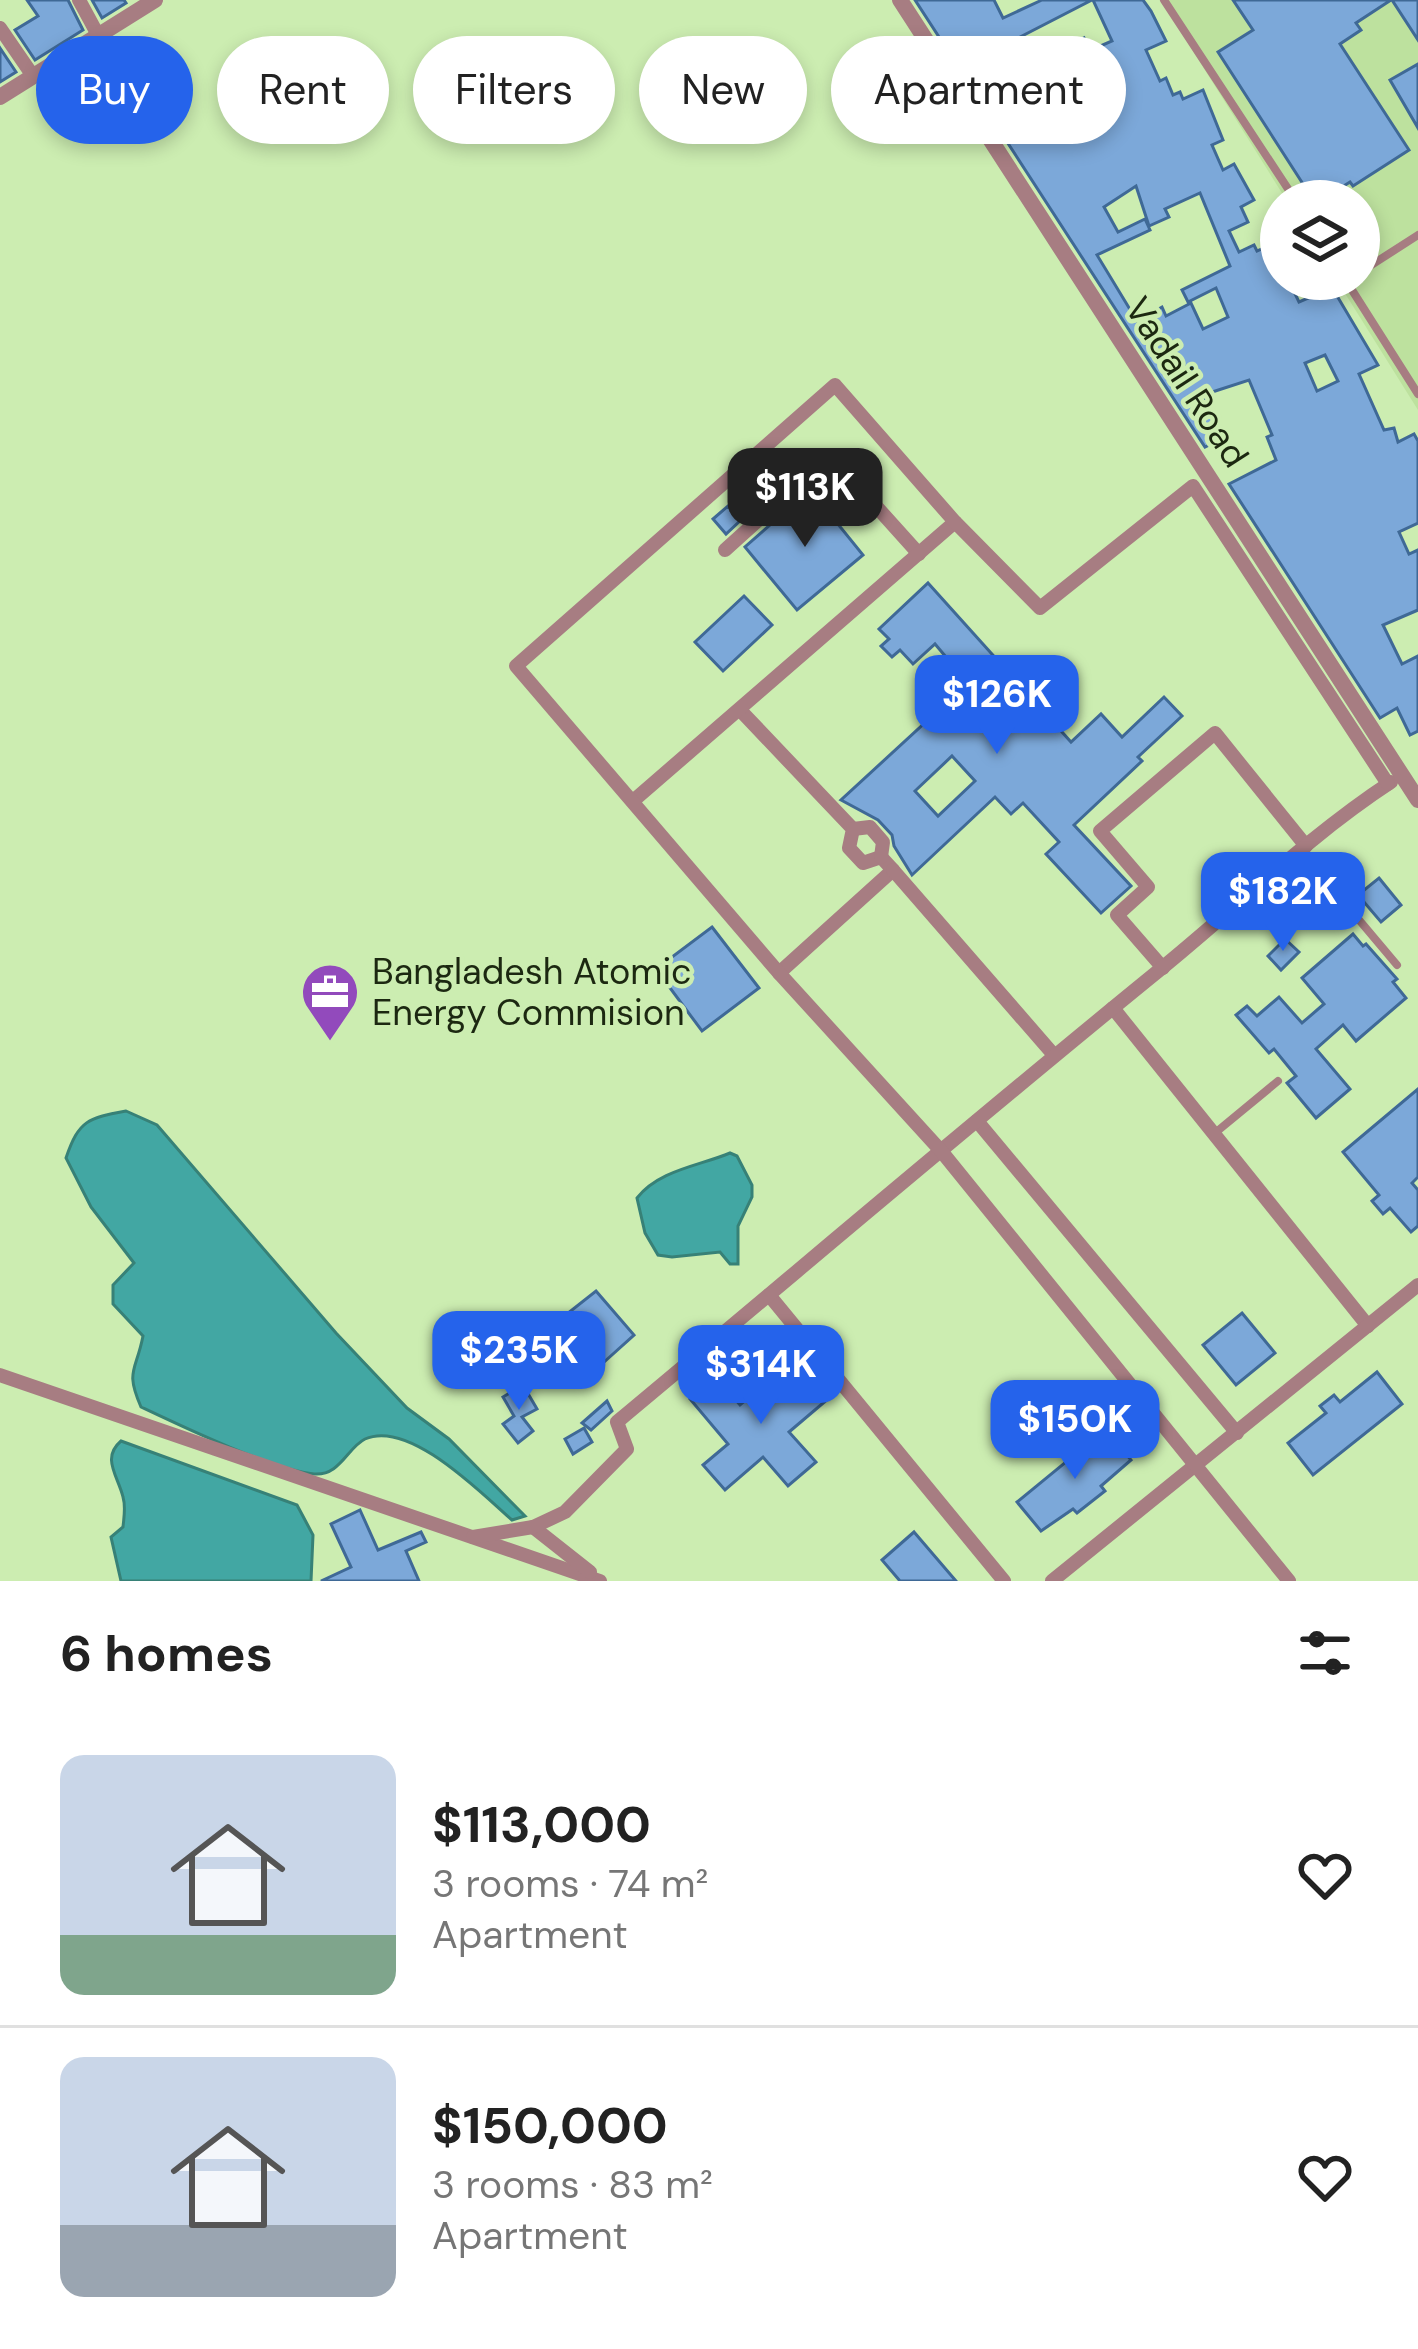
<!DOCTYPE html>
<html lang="en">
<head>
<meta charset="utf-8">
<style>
  body { margin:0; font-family:"DM Sans",sans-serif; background:#f6f6f6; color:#222; height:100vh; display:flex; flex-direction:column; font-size:45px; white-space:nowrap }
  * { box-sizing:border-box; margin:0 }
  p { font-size:39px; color:#767676 }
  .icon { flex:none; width:66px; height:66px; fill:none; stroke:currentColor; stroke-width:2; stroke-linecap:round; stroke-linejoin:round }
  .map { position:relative; height:1581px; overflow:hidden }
  .drawer { display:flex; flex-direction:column; background:#fff; flex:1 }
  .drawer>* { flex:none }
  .hud { position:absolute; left:36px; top:36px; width:1347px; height:108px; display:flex; gap:24px }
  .buttons { position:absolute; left:1260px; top:180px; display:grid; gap:24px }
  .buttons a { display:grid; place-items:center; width:120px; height:120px; border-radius:50%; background:#fff; box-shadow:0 6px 18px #0003; font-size:60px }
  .price { position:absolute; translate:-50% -102px; padding:0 27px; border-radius:24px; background:#2563eb; color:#fff; font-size:39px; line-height:78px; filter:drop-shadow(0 3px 6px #0008) }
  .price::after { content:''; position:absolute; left:50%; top:72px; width:36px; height:27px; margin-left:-18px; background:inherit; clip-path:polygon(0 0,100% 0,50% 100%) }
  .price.active { background:#222; color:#fff }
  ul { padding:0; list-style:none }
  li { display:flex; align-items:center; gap:36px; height:300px; padding:0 60px }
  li+li { border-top:3px solid #e0e0e0 }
  li span { display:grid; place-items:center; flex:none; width:336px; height:240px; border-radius:24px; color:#555 }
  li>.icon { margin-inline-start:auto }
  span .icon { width:144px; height:144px; fill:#fffc; stroke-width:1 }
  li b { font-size:51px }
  h2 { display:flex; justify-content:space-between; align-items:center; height:144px; padding:0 60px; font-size:51px }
  .chip { padding:0 42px; border-radius:54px; background:#fff; box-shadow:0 6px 18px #0003; font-size:42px; line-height:108px }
  .chip.active { background:#2563eb; color:#fff }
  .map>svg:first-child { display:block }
</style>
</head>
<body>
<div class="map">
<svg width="1418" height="1581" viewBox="0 0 1418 1581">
  <rect width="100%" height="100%" fill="#ccedb1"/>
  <!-- built -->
  <polygon fill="#bde19e" points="1161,0 1418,0 1418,410 1336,279 1359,279 1359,201 1287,201"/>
  <!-- water -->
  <g fill="#42a7a3" stroke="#378177" stroke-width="3">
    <path d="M126 1111 157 1125 336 1333 407 1408 449 1439 525 1516 512 1520C481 1493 409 1419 365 1439 347 1448 340 1476 314 1474 275 1471 179 1425 141 1407 125 1370 136 1372 143 1336L113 1304V1285L134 1263 91 1207 66 1158C79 1120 88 1118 126 1111Z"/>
    <path d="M730 1153 737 1156 752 1185V1197L738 1226V1264H730L720 1252 672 1257 658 1255 645 1233 637 1198C659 1170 699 1166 730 1153Z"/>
    <path d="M121 1441 297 1505 313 1535 311 1581H121L111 1537 123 1527C124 1516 126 1507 123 1497 118 1476 101 1458 121 1441Z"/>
  </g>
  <!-- building -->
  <g fill="#7ca8d9" stroke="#3f6996" stroke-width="3" fill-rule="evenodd">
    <polygon points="27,0 68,0 83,30 35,60 15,30 38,16"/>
    <polygon points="92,0 124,0 126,3 102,18"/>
    <path d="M915 0H994L1003 18 1042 0H1092L991 52 999 74 1047 53 1049 57 1084 38 1089 51 1112 41 1093 0H1143L1151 11 1166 41 1146 50 1160 81 1166 78 1173 95 1180 92 1183 99 1203 90 1223 140 1212 145 1223 170 1234 164 1254 200 1241 207 1248 222 1229 231 1239 252 1254 245 1257 251 1281 240V279H1288L1299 302 1320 293 1314 279H1327L1378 365 1359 374 1384 430 1394 428 1398 442 1414 434 1418 441V523L1399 532 1409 554 1418 550V610L1383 625 1402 664 1418 656V731L1410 735 1397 708 1380 718 1229 484 1276 460 1267 437 1272 435 1249 380 1203 395 1225 437 1205 447ZM1087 71 1094 84 1018 128 1006 109ZM1136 186 1149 226 1169 217 1165 209 1200 193 1230 266 1182 290 1188 302 1216 288 1228 317 1203 329 1191 303 1166 316 1162 307 1137 321 1097 255 1150 230 1145 219 1118 232 1104 207ZM1325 355 1338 381 1317 391 1305 363Z"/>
    <polygon points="1233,0 1391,0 1356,23 1361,30 1340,44 1409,150 1353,186 1350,182 1320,201 1314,201 1218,52 1253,30"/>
    <polygon points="1392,0 1418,0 1418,40"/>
    <polygon points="0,48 16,72 0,82"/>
    <polygon points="1418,64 1418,128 1390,80"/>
    <polygon points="806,493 821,510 832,501 845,516 837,523 863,555 797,610 745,547"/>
    <polygon points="728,506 741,520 726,534 713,519"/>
    <path d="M928 583 1071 742 1101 714 1122 737 1164 697 1182 716 1138 757 1142 761 1074 825 1131 886 1101 913 1046 854 1059 842 1023 803 1011 814 995 797 912 875 894 846 892 835 878 820 841 800 968 683 935 644 913 664 900 650 892 657 881 646 889 639 879 629ZM952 756 975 781 938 816 915 791Z"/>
    <polygon points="744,596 772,625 723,671 695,642"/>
    <polygon points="1379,878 1401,905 1381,922 1358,895"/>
    <polygon points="712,927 759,988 702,1031 656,969"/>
    <polygon points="1353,934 1363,946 1366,944 1397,979 1393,982 1406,998 1356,1041 1343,1025 1316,1049 1350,1089 1316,1118 1287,1083 1296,1076 1274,1049 1269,1053 1236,1015 1247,1006 1257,1016 1279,997 1302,1023 1324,1004 1302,978"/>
    <polygon points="1285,939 1299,952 1281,970 1268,956"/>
    <polygon points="1418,1089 1418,1177 1412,1183 1418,1190 1418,1226 1411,1232 1390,1208 1383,1214 1372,1201 1379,1195 1343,1152"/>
    <polygon points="596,1291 634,1335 603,1363 589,1348 584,1352 558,1321"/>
    <polygon points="1242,1313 1275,1353 1236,1385 1203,1345"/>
    <polygon points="817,1371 835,1393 789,1432 816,1462 788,1486 763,1457 725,1490 703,1465 728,1444 690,1399 716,1377 740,1405 774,1376 790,1394"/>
    <polygon points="1377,1372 1402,1404 1313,1475 1288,1443 1326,1413 1320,1406 1334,1395 1340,1402"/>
    <polygon points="523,1385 537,1409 522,1417 533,1431 518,1443 503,1424 514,1416 503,1397"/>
    <polygon points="607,1401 612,1411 591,1430 582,1423"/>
    <polygon points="584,1428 592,1442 573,1454 565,1439"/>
    <polygon points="1106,1429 1131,1460 1101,1486 1105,1491 1077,1513 1073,1509 1041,1531 1017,1502"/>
    <polygon points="360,1510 378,1550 421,1532 426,1542 406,1551 419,1581 321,1581 351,1567 331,1524"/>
    <polygon points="914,1532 956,1581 900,1581 882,1560"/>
  </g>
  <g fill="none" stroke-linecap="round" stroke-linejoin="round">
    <!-- service -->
    <g stroke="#a77d82" stroke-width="8">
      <polyline points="1164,0 1296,201"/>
      <polyline points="1359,273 1418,235"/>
      <polyline points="1345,279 1418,394"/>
      <polyline points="1301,851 1397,965"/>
      <polyline points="1215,1133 1278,1081"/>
    </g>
    <!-- minor -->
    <g stroke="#a77d82" stroke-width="14">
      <polyline points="79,0 98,35"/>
      <polyline points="0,28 33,76"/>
      <polyline points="725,550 830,455 919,554"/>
      <polyline points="740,710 853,829 849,848 863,863 881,857 893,870 779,973"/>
      <polyline points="633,801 955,522"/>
      <polyline points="853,829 870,827 883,842 881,857"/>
      <polyline points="893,870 1053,1054"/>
      <polyline points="1163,968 1117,915 1148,887 1100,831 1215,733 1306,846"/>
      <polyline points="1113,1008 1368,1326"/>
      <polyline points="977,1121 1237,1433"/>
      <polyline points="769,1295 1004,1581"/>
      <polyline points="0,1375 600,1581"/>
      <polyline points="533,1527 590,1572"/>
      <path d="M473 1537 533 1527 565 1512 627 1449 617 1422C797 1272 975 1120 1157 972 1235 909 1307 837 1391 782"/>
      <polyline points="1052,1581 1418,1285"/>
      <polyline points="1289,1581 942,1152 779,973 516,666 835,385 955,522 1040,608 1193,486 1388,784"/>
    </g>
    <!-- tertiary -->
    <g stroke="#a77d82" stroke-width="16">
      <polyline points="900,0 1418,800"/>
      <polyline points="0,97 155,0"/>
    </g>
  </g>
  <!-- icons -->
  <defs>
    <g id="office-pin" transform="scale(3)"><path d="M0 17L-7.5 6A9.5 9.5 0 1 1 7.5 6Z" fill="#924abc" stroke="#ccedb1"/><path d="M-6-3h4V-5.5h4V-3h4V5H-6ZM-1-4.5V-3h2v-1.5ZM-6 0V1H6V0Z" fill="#fff"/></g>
  </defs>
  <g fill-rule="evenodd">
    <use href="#office-pin" x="330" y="992"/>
  </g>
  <g text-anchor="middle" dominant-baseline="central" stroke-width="9" stroke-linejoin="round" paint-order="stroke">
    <!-- street labels -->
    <g font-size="36" fill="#1c2811" stroke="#ccedb1">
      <text transform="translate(1187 382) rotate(57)">Vadail Road</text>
    </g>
    <!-- poi labels -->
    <g font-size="36" fill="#1c2811" stroke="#ccedb1" text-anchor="start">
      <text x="372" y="971">Bangladesh Atomic<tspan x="372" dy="41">Energy Commision</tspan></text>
    </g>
  </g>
</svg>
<div class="buttons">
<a><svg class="icon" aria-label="layers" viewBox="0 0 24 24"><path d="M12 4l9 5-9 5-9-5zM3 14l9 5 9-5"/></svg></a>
</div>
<b class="price active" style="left:805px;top:550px">$113K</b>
<b class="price" style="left:997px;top:757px">$126K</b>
<b class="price" style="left:1283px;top:954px">$182K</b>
<b class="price" style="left:519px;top:1413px">$235K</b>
<b class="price" style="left:761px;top:1427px">$314K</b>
<b class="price" style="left:1075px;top:1482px">$150K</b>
<div class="hud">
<a class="chip active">Buy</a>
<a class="chip">Rent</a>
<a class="chip">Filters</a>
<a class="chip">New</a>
<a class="chip">Apartment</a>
</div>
</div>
<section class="drawer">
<h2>6 homes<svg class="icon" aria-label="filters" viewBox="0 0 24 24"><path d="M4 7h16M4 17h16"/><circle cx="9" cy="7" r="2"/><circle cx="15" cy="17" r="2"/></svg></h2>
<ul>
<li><span style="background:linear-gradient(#c9d6e8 75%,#7fa58c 0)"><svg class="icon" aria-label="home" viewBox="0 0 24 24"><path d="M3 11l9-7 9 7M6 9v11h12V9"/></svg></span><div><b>$113,000</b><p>3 rooms · 74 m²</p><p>Apartment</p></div><svg class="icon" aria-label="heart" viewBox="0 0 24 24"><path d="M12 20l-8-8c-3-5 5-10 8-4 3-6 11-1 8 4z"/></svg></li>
<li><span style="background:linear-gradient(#c9d6e8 70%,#9aa5b1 0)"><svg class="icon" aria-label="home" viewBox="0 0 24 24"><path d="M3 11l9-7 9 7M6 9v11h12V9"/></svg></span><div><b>$150,000</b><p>3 rooms · 83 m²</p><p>Apartment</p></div><svg class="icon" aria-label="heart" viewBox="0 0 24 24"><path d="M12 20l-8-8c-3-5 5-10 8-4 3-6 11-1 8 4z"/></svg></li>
</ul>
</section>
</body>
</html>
